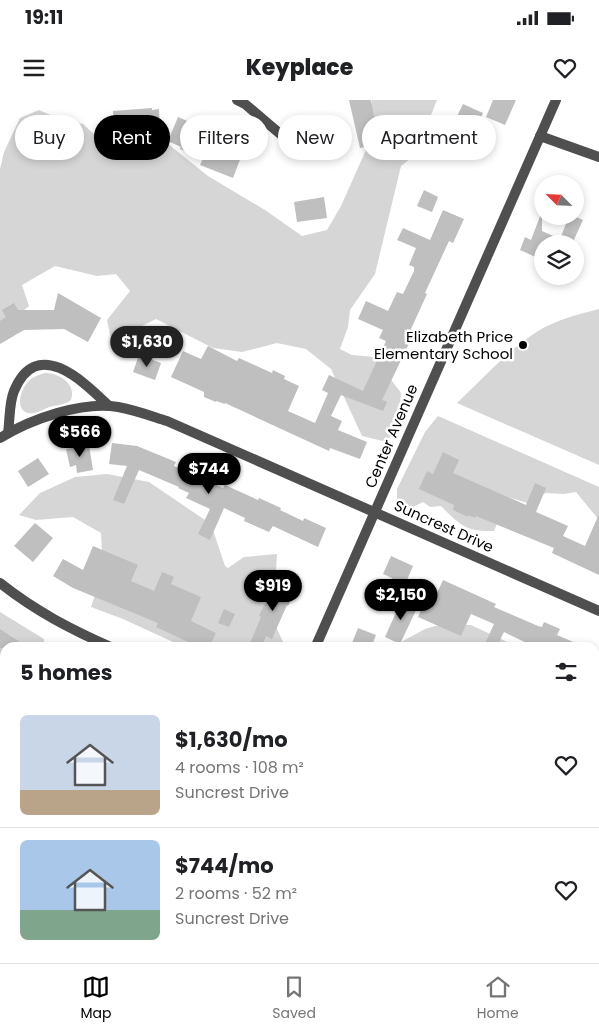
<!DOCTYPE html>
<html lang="en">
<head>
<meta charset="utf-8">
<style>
  body { margin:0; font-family:Poppins,sans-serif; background:#f6f6f6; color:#202124; height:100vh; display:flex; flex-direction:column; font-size:19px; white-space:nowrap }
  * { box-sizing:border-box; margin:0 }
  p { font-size:16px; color:#757577 }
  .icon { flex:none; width:28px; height:28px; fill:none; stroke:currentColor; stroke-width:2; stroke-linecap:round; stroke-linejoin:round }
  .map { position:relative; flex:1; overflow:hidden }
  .side { position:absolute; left:0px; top:542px; width:600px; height:321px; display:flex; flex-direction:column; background:#fff; border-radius:15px 15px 0 0; box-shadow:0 2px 8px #0003 }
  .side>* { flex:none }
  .top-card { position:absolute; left:15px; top:15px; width:570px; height:45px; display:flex; gap:10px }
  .needle { width:32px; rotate:294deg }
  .controls { position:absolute; left:534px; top:75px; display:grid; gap:10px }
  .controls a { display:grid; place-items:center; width:50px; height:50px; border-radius:50%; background:#fff; box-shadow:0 2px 8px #0003; font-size:25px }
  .price { position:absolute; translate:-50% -42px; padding:0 11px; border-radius:18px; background:#000; color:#fff; font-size:16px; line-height:32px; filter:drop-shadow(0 1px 2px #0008) }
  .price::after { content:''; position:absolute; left:50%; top:30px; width:15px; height:11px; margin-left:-8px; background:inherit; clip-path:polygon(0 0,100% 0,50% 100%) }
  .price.active { background:#222; color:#fff }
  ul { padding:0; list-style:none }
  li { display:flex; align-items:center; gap:15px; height:125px; padding:0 20px }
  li+li { border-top:1px solid #e0e0e0 }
  li span { display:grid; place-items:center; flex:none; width:140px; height:100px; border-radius:8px; color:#555 }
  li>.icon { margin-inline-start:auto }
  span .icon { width:60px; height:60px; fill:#fffc; stroke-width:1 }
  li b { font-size:21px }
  h2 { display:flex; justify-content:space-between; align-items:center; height:60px; padding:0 20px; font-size:21px }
  .chip { padding:0 18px; border-radius:22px; background:#fff; box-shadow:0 2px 8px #0003; font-size:18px; line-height:45px }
  .chip.active { background:#000; color:#fff }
  .status { display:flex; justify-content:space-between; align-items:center; height:35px; padding:0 25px; background:#fff; direction:ltr }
  .status svg { height:14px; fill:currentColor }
  header { display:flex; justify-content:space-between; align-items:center; height:65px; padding:0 20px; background:#fff; font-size:22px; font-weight:800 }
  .menu { display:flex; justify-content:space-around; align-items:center; height:70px; border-top:1px solid #e0e0e0; background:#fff; font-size:14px; color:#757577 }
  .menu a { display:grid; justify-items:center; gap:2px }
  .menu .active { color:#000 }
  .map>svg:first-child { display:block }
</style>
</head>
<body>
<div class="status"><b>19:11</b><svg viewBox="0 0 49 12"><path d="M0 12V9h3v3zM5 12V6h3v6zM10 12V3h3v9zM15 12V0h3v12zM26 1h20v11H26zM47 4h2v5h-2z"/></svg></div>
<header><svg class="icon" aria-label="menu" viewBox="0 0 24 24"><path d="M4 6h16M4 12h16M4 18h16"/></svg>Keyplace<svg class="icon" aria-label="heart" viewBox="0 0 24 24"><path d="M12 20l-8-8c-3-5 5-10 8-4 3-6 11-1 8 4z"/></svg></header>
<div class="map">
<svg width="599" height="863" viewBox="0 0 599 863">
  <rect width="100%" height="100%" fill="#fff"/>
  <!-- green -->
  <g fill="#d6d6d6">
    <polygon points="372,0 437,0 415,55 401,66 375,174 350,210 348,227 340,249 352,255 374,257 401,293 398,322 387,342 362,336 331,269 306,249 277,243 242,252 213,248 156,219 142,226 140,242 111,239 107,220 130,191 116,174 97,176 55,166 22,185 29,206 0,230 0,69 4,52 20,18 39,10 62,20 83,24 95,35 162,39 208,76 265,110 302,136 327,130 341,106 369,43"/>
    <path d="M599 209V365L457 303C482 279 507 251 538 231 556 220 579 214 599 209Z"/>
    <path d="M45 273C59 273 77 284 71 300 65 305 56 305 49 307 44 309 39 312 34 313 14 316 19 291 28 282 32 277 38 275 45 273Z"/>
    <path d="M438 316 599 387V420L576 392 564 394 546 393 527 403 508 397 494 431C466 432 460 425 441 406L430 407 423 402 413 407 397 402V389L425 332Z"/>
    <polygon points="107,374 149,382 211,424 225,466 228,468 244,457 277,454 276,471 262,497 284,544 283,547 184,547 123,519 91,507 103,471 101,433 73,417 36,420 19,415 40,393 75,377"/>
    <polygon points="0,512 44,539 44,547 5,548 5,652 0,650"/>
    <polygon points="442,524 471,525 518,547 390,548 425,529"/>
    <polygon points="599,614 599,665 595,663 595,616"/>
    <polygon points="483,859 546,859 551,863 487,863"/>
  </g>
  <!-- building -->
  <g fill="#bfbfbf">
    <polygon points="349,0 371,0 379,44 360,48"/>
    <polygon points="493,0 516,0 505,25 486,17"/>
    <polygon points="463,4 483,13 467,48 446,39"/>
    <polygon points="152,8 152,10 159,9 160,29 114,31 113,11"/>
    <polygon points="178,17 213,32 215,27 233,35 227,51 241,57 233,78 200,65 203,58 180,49 181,47 168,41"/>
    <polygon points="424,90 438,97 432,112 417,106"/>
    <polygon points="324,97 327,118 297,122 294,102"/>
    <polygon points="443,110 464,119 453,143 449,141 425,193 427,194 411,229 415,231 382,300 387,302 383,311 341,295 331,316 342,321 338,330 367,342 360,359 330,348 329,351 225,303 225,304 216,301 216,302 204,297 204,292 171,277 183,251 201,259 208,246 237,261 239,258 272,273 273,270 285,276 284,279 299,286 288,311 315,323 328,293 322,290 329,275 363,291 386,241 379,238 383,230 358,219 366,201 388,211 397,192 403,194 414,171 414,167 409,165 416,148 397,140 403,128 430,140"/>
    <polygon points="542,111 542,131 560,139 569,116 574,116 583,120 572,144 542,144 542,160 520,150 525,137 531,140"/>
    <polygon points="58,193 101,218 88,242 64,229 24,230 0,244 0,221 6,217 2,210 14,203 18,210 54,210"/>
    <polygon points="139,255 161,263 155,280 133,272"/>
    <polygon points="112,343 137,346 176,362 174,366 223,388 225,385 258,400 259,398 281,408 280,410 303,421 304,418 326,428 318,447 273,426 269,432 244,421 245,418 224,408 210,440 198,434 210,409 186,398 189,393 178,388 179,387 139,370 124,404 113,400 127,366 109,364"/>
    <polygon points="89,345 93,370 77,373 76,365 70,367 66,349"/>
    <polygon points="443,352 459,360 453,373 526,405 535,383 546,388 536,412 568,426 563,436 585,446 599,414 599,475 552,453 554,448 476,416 475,418 468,415 468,417 453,410 454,405 419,389 427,371 433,374"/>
    <polygon points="38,358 49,374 28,387 18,371"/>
    <polygon points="35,423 53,438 33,462 14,446"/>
    <polygon points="93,446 138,465 131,481 154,491 162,472 174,477 171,484 201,497 191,521 216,533 209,548 201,548 156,527 158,523 73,488 53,476 63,459 83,470"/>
    <polygon points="391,456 413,466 401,494 388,488 392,478 383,474"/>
    <polygon points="280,476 298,484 288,506 287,505 272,539 266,536 261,548 248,548 261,517 259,516 266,501 268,502"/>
    <polygon points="443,480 496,504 494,507 538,526 542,527 544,522 560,529 557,535 587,548 537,548 504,532 496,548 483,548 494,524 471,514 461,536 418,517 424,503 431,506"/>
    <polygon points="402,499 418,506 400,544 385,537"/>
    <polygon points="224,509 235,514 229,527 218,523"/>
    <polygon points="358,528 376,535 371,548 350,548"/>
    <polygon points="0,529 29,548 0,548"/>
  </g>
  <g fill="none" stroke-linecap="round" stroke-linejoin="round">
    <!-- street -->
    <g stroke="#4f4f4f" stroke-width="10">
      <polyline points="237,0 245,4 285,38"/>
      <polyline points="540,36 599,57"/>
      <path d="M8 333C10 319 9 303 14 291 37 235 84 282 109 306"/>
      <path d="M0 338C31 319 82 301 118 307 135 310 151 316 167 321L599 511"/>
      <path d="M0 483C35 511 72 530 113 548"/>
      <polyline points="315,548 556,0"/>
      <polyline points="595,760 599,762"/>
      <polyline points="50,863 52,859"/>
    </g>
    <!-- secondary -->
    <g stroke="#1c1c1c" stroke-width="10">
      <polyline points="0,736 5,739"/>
      <polyline points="276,859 286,863"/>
    </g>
  </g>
  <!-- markers -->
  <circle fill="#000" stroke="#fff" stroke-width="2" cx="523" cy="245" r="5"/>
  <g text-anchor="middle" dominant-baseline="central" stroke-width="5" stroke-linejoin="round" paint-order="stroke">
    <!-- poi labels -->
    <g font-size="15" fill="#000" stroke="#fff" text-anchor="end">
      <text x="513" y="236">Elizabeth Price<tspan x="513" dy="17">Elementary School</tspan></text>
    </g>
    <!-- street labels -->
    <g font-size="15" fill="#000" stroke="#fff">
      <text transform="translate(391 336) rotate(-67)">Center Avenue</text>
      <text transform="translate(444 426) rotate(24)">Suncrest Drive</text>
    </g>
  </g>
</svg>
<div class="controls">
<a><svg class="needle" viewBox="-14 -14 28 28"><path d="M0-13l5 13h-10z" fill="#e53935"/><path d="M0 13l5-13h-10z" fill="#757577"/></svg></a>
<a><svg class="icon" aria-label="layers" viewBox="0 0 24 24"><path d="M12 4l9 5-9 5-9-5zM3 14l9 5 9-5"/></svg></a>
</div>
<b class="price active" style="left:147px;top:268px">$1,630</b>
<b class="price" style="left:80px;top:358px">$566</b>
<b class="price" style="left:209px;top:395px">$744</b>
<b class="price" style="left:273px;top:512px">$919</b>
<b class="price" style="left:401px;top:521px">$2,150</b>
<div class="top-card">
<a class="chip">Buy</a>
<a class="chip active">Rent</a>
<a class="chip">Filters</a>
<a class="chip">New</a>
<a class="chip">Apartment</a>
</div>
<section class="side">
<h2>5 homes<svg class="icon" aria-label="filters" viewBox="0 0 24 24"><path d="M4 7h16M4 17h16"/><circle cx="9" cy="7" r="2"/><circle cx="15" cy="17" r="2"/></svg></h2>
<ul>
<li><span style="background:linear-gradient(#c9d6e8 75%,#b9a48a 0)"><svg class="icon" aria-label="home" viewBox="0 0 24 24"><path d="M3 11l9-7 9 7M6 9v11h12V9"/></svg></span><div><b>$1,630/mo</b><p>4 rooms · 108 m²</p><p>Suncrest Drive</p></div><svg class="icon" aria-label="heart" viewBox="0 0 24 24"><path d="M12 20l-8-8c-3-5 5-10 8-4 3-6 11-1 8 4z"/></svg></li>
<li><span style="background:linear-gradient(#a9c7e8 70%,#7fa58c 0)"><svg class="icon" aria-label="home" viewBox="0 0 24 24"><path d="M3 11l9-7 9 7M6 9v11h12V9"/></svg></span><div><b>$744/mo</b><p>2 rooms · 52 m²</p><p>Suncrest Drive</p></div><svg class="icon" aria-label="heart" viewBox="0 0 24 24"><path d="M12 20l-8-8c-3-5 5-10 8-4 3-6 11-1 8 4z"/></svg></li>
</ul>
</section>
</div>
<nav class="menu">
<a class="active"><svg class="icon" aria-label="map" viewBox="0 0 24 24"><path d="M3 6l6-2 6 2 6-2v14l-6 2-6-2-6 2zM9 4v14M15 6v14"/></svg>Map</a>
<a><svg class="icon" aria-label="saved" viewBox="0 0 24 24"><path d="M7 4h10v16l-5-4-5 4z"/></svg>Saved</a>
<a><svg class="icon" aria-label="home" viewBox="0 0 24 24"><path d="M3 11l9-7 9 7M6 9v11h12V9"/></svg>Home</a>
</nav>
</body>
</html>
